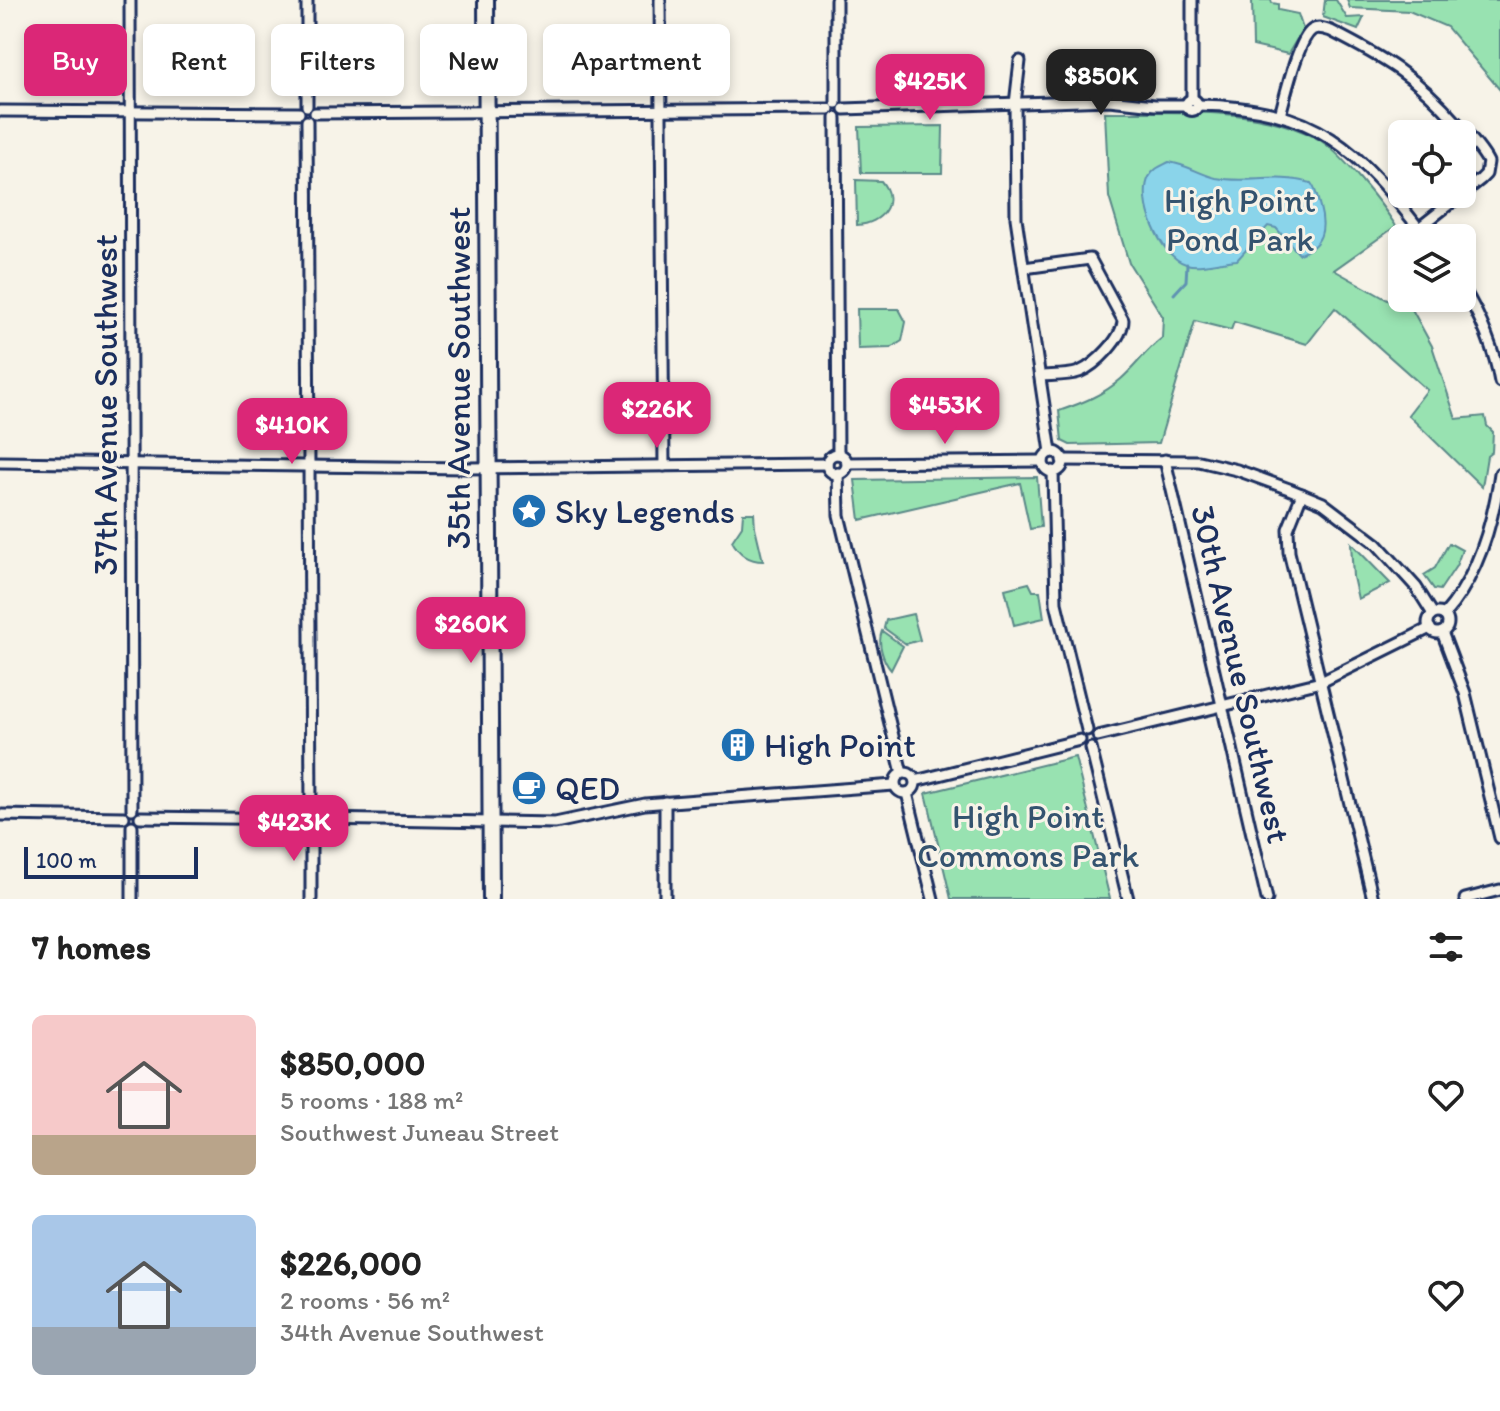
<!DOCTYPE html>
<html lang="en">
<head>
<meta charset="utf-8">
<style>
  body { margin:0; font-family:Itim,sans-serif; background:#f2f2f2; color:#222; height:100vh; display:flex; flex-direction:column; font-size:30px; white-space:nowrap }
  * { box-sizing:border-box; margin:0 }
  p { font-size:26px; color:#767676 }
  .icon { flex:none; width:44px; height:44px; fill:none; stroke:currentColor; stroke-width:2; stroke-linecap:round; stroke-linejoin:round }
  .map { position:relative; height:899px; overflow:hidden }
  .side { display:flex; flex-direction:column; background:#fff; flex:1 }
  .side>* { flex:none }
  .top-card { position:absolute; left:24px; top:24px; width:800px; height:72px; display:flex; gap:16px }
  .fabs { position:absolute; left:1388px; top:120px; display:grid; gap:16px }
  .fabs a { display:grid; place-items:center; width:88px; height:88px; border-radius:12px; background:#fff; box-shadow:0 4px 12px #0003; font-size:40px }
  .scale { position:absolute; left:24px; bottom:20px; width:174px; box-sizing:border-box; padding-left:8px; border:4px solid #1b2f5e; border-top:0; font-size:22px; line-height:28px; white-space:nowrap; color:#1b2f5e; -webkit-text-stroke:6px #f7f3e8; paint-order:stroke }
  .price { position:absolute; translate:-50% -68px; padding:0 18px; border-radius:16px; background:#db2777; color:#fff; font-size:26px; line-height:52px; filter:drop-shadow(0 2px 4px #0008) }
  .price::after { content:''; position:absolute; left:50%; top:48px; width:24px; height:18px; margin-left:-12px; background:inherit; clip-path:polygon(0 0,100% 0,50% 100%) }
  .price.on { background:#222; color:#fff }
  ul { padding:0; list-style:none }
  li { display:flex; align-items:center; gap:24px; height:200px; padding:0 32px }
  li span { display:grid; place-items:center; flex:none; width:224px; height:160px; border-radius:12px; color:#555 }
  li>.icon { margin-inline-start:auto }
  span .icon { width:96px; height:96px; fill:#fffc; stroke-width:1 }
  li b { font-size:34px }
  h2 { display:flex; justify-content:space-between; align-items:center; height:96px; padding:0 32px; font-size:34px }
  .pill { padding:0 28px; border-radius:12px; background:#fff; box-shadow:0 4px 12px #0003; font-size:28px; line-height:72px }
  .pill.on { background:#db2777; color:#fff }
  .map>svg:first-child { display:block }
</style>
</head>
<body>
<div class="map">
<svg width="1500" height="899" viewBox="0 0 1500 899">
  <rect width="100%" height="100%" fill="#f7f3e8"/>
  <filter id="ink" filterUnits="userSpaceOnUse"><feTurbulence type="fractalNoise" baseFrequency=".0125" numOctaves="2"/><feDisplacementMap in="SourceGraphic" scale="16" xChannelSelector="R" yChannelSelector="G"/><feConvolveMatrix kernelMatrix="1 2 1 2 8 2 1 2 1" color-interpolation-filters="sRGB"/></filter>
  <g filter="url(#ink)">
    <!-- green -->
    <g fill="#98e2b1" stroke="#5a8888" stroke-width="2">
      <polygon points="1252,0 1271,0 1272,3 1278,4 1278,10 1298,14 1303,29 1288,54 1253,46"/>
      <polygon points="1325,0 1336,0 1347,18 1364,17 1358,30 1323,17"/>
      <polygon points="1347,0 1500,0 1500,90 1447,27 1409,11 1350,8"/>
      <path d="M1105 112C1173 113 1257 105 1318 139 1341 152 1381 203 1396 226L1334 270 1402 308 1408 302 1432 346 1456 419 1485 416 1487 426 1493 432 1492 452 1487 456 1482 487 1408 415 1427 390 1335 308 1307 344 1234 322 1231 330 1195 321 1159 443 1070 445 1062 441 1059 411C1082 403 1103 395 1121 379 1136 366 1146 350 1162 338L1163 317 1129 263 1109 197Z"/>
      <polygon points="943,126 942,173 861,173 859,127"/>
      <path d="M856 180 881 181C899 202 882 224 857 225Z"/>
      <polygon points="857,309 899,309 906,322 902,341 891,348 858,349"/>
      <polygon points="1037,477 1041,527 1030,529 1020,483 860,520 855,480"/>
      <path d="M743 513H754L755 527 763 561C748 561 739 554 732 541L742 526Z"/>
      <polygon points="1351,543 1390,583 1358,599 1353,577"/>
      <polygon points="1449,543 1462,550 1456,566 1440,590 1434,589 1424,575 1435,568"/>
      <polygon points="1029,583 1033,591 1040,591 1044,618 1014,625 1005,589"/>
      <polygon points="913,614 920,640 906,644 884,628 886,620"/>
      <path d="M882 631 903 646 891 670C883 661 877 643 882 631Z"/>
      <polygon points="1075,757 1110,899 951,899 926,793"/>
    </g>
    <!-- water -->
    <path fill="#8ad4ea" stroke="#5e92b2" stroke-width="2" d="M1169 162C1188 165 1199 174 1216 178 1249 184 1276 173 1311 183 1317 191 1317 197 1320 207 1326 229 1323 246 1299 254L1276 228 1268 226 1237 260C1222 261 1201 268 1186 264 1160 257 1137 200 1149 177 1154 168 1161 166 1169 162Z"/>
    <g fill="none" stroke-linecap="round" stroke-linejoin="round">
      <!-- stream -->
      <polyline stroke="#5e92b2" stroke-width="3" points="1174,294 1186,281 1187,264"/>
      <!-- street casing -->
      <g stroke="#1b2f5e" stroke-width="15">
        <g id="street">
          <polyline points="130,0 132,809"/>
          <polyline points="307,0 307,106"/>
          <polyline points="660,0 664,466"/>
          <polyline points="836,0 836,103"/>
          <polyline points="1192,0 1192,99"/>
          <polyline points="1020,61 1015,104 1016,218 1051,452"/>
          <circle cx="1192" cy="105" r="5.5"/>
          <path d="M1198 105C1317 107 1358 148 1426 238"/>
          <polyline points="844,109 1109,100 1155,105 1186,105"/>
          <polyline points="0,111 299,113"/>
          <polyline points="315,113 829,109"/>
          <path d="M1280 115C1285 97 1298 39 1312 30 1318 26 1325 29 1331 31 1384 58 1417 77 1457 123 1468 135 1480 147 1488 162L1486 174 1481 179 1419 228"/>
          <polyline points="836,118 838,454"/>
          <polyline points="307,121 311,809"/>
          <path d="M1024 268 1090 259 1123 320C1123 338 1096 365 1079 372 1067 376 1053 375 1040 376"/>
          <path d="M1462 286C1480 316 1494 347 1500 382"/>
          <circle cx="1053" cy="462" r="10"/>
          <circle cx="837" cy="464" r="10"/>
          <polyline points="1062,460 1199,461 1237,470 1289,489 1323,503 1377,544 1416,587 1433,614"/>
          <polyline points="1165,460 1267,899"/>
          <polyline points="0,462 467,468 827,464"/>
          <polyline points="847,463 1043,461"/>
          <polyline points="1053,471 1056,603 1087,730"/>
          <polyline points="838,473 839,515 902,773"/>
          <polyline points="1302,494 1288,529 1289,552 1373,899"/>
          <circle cx="1438" cy="623" r="10"/>
          <path d="M1444 615C1478 577 1493 523 1500 473"/>
          <polyline points="1442,632 1465,693 1500,838"/>
          <polyline points="1098,736 1321,682 1430,628"/>
          <polyline points="1091,748 1128,899"/>
          <circle cx="905" cy="783" r="10"/>
          <polyline points="915,781 1080,740"/>
          <polyline points="907,793 933,899"/>
          <polyline points="665,802 665,899"/>
          <polyline points="0,815 124,817"/>
          <polyline points="140,817 301,819"/>
          <polyline points="320,819 555,823 645,804 894,785"/>
          <polyline points="132,826 132,899"/>
          <polyline points="311,828 311,899"/>
          <polyline points="1465,899 1500,890"/>
        </g>
      </g>
      <!-- secondary casing -->
      <g stroke="#1b2f5e" stroke-width="20">
        <polyline id="secondary" points="486,0 491,899"/>
      </g>
      <!-- street -->
      <use href="#street" stroke="#f7f3e8" stroke-width="9"/>
      <!-- secondary -->
      <use href="#secondary" stroke="#f7f3e8" stroke-width="14"/>
    </g>
  </g>
  <!-- icons -->
  <defs>
    <g id="sight-disc" transform="scale(1.8)"><circle r="9.5" fill="#1f6fb2" stroke="#f7f3e8"/><path d="M0-6L1.8-2.2L6-1.7L2.9 1.2L3.7 5.4L0 3.3L-3.7 5.4L-2.9 1.2L-6-1.7L-1.8-2.2Z" fill="#fff"/></g>
    <g id="building-disc" transform="scale(1.8)"><circle r="9.5" fill="#1f6fb2" stroke="#f7f3e8"/><path d="M-4-6H4V6H1V3H-1V6H-4ZM-2.5-4.3h1.7v1.8h-1.7ZM.8-4.3h1.7v1.8H.8ZM-2.5-1h1.7V.8h-1.7ZM.8-1h1.7V.8H.8Z" fill="#fff"/></g>
    <g id="cafe-disc" transform="scale(1.8)"><circle r="9.5" fill="#1f6fb2" stroke="#f7f3e8"/><path d="M-5.5-4.5H6V0H3Q3 3.5 0 3.5H-2.5Q-5.5 3.5-5.5 0ZM3-3.2v2h1.7v-2ZM-6 4.5H4V6H-6Z" fill="#fff"/></g>
  </defs>
  <g fill-rule="evenodd">
    <use href="#sight-disc" x="529" y="511"/>
    <use href="#building-disc" x="738" y="745"/>
    <use href="#cafe-disc" x="529" y="788"/>
  </g>
  <g text-anchor="middle" dominant-baseline="central" stroke-width="6" stroke-linejoin="round" paint-order="stroke">
    <!-- park labels -->
    <g font-size="34" fill="#34536f" stroke="#f7f3e8">
      <text x="1240" y="200">High Point<tspan x="1240" dy="39">Pond Park</tspan></text>
      <text x="1028" y="816">High Point<tspan x="1028" dy="39">Commons Park</tspan></text>
    </g>
    <!-- street labels -->
    <g font-size="34" fill="#1b2f5e" stroke="#f7f3e8">
      <text transform="translate(458 378) rotate(-90)">35th Avenue Southwest</text>
      <text transform="translate(105 405) rotate(-90)">37th Avenue Southwest</text>
      <text transform="translate(1241 674) rotate(77)">30th Avenue Southwest</text>
    </g>
    <!-- poi labels -->
    <g font-size="34" fill="#1b2f5e" stroke="#f7f3e8" text-anchor="start">
      <text x="555" y="511">Sky Legends</text>
      <text x="764" y="745">High Point</text>
      <text x="555" y="788">QED</text>
    </g>
  </g>
</svg>
<div class="fabs">
<a><svg class="icon" aria-label="locate" viewBox="0 0 24 24"><circle cx="12" cy="12" r="6"/><path d="M12 2v4M12 18v4M2 12h4M18 12h4"/></svg></a>
<a><svg class="icon" aria-label="layers" viewBox="0 0 24 24"><path d="M12 4l9 5-9 5-9-5zM3 14l9 5 9-5"/></svg></a>
</div>
<div class="scale">100 m</div>
<b class="price on" style="left:1101px;top:117px">$850K</b>
<b class="price" style="left:930px;top:122px">$425K</b>
<b class="price" style="left:945px;top:446px">$453K</b>
<b class="price" style="left:657px;top:450px">$226K</b>
<b class="price" style="left:292px;top:466px">$410K</b>
<b class="price" style="left:471px;top:665px">$260K</b>
<b class="price" style="left:294px;top:863px">$423K</b>
<div class="top-card">
<a class="pill on">Buy</a>
<a class="pill">Rent</a>
<a class="pill">Filters</a>
<a class="pill">New</a>
<a class="pill">Apartment</a>
</div>
</div>
<section class="side">
<h2>7 homes<svg class="icon" aria-label="filters" viewBox="0 0 24 24"><path d="M4 7h16M4 17h16"/><circle cx="9" cy="7" r="2"/><circle cx="15" cy="17" r="2"/></svg></h2>
<ul>
<li><span style="background:linear-gradient(#f6c9c9 75%,#b9a48a 0)"><svg class="icon" aria-label="home" viewBox="0 0 24 24"><path d="M3 11l9-7 9 7M6 9v11h12V9"/></svg></span><div><b>$850,000</b><p>5 rooms · 188 m²</p><p>Southwest Juneau Street</p></div><svg class="icon" aria-label="heart" viewBox="0 0 24 24"><path d="M12 20l-8-8c-3-5 5-10 8-4 3-6 11-1 8 4z"/></svg></li>
<li><span style="background:linear-gradient(#a9c7e8 70%,#9aa5b1 0)"><svg class="icon" aria-label="home" viewBox="0 0 24 24"><path d="M3 11l9-7 9 7M6 9v11h12V9"/></svg></span><div><b>$226,000</b><p>2 rooms · 56 m²</p><p>34th Avenue Southwest</p></div><svg class="icon" aria-label="heart" viewBox="0 0 24 24"><path d="M12 20l-8-8c-3-5 5-10 8-4 3-6 11-1 8 4z"/></svg></li>
</ul>
</section>
</body>
</html>
